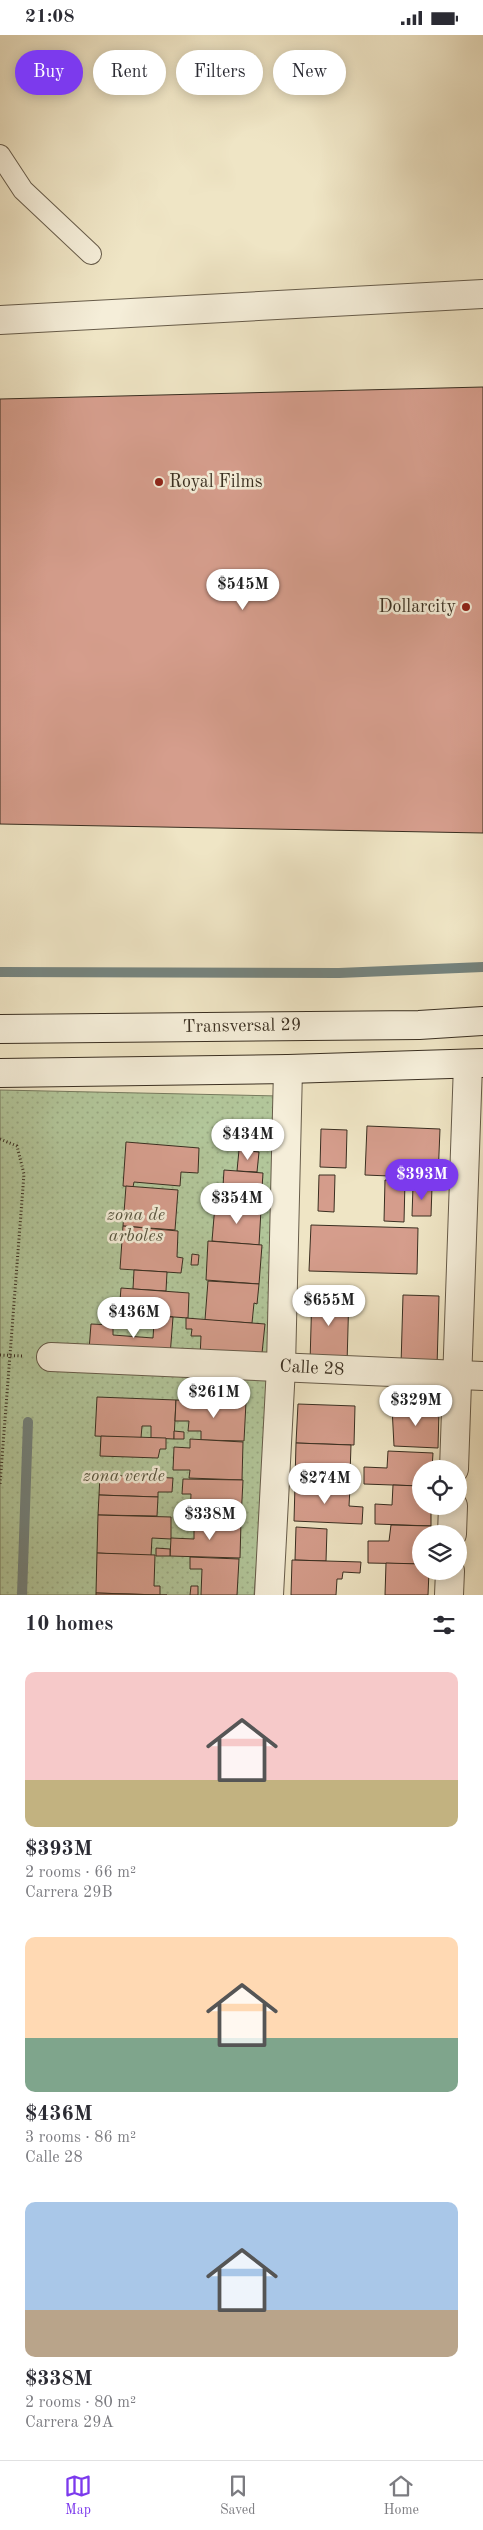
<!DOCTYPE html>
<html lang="en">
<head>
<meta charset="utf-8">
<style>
  body { margin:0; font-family:"Old Standard TT",serif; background:#f2f2f3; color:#2b2b33; height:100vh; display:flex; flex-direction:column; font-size:19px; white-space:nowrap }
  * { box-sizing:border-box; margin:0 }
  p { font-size:16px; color:#7c7c81 }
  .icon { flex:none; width:28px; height:28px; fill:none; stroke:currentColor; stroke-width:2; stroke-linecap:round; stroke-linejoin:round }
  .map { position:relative; height:1560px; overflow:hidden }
  .sheet { display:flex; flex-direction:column; background:#fff; flex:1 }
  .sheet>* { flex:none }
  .top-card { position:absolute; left:15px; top:15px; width:454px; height:45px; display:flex; gap:10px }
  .tools { position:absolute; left:412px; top:1425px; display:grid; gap:10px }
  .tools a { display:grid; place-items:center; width:55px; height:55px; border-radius:50%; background:#fff; box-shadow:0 2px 12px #0003; font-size:25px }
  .price { position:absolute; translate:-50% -42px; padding:0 11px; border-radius:18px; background:#fff; color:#222; font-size:16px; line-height:32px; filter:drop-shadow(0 1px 2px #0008) }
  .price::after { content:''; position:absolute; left:50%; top:30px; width:15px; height:11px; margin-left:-8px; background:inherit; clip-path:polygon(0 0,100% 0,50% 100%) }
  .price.on { background:#7c3aed; color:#fff }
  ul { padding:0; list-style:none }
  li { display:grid; align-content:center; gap:10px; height:265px; padding:0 25px }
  li span { display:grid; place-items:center; height:155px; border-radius:10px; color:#555 }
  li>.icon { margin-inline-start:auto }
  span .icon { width:90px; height:90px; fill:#fffc; stroke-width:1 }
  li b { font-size:21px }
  h2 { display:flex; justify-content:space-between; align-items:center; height:60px; padding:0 25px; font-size:21px }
  .tag { padding:0 18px; border-radius:22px; background:#fff; box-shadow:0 2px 12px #0003; font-size:18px; line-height:45px }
  .tag.on { background:#7c3aed; color:#fff }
  .status { display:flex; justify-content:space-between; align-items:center; height:35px; padding:0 25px; background:#fff; direction:ltr }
  .status svg { height:14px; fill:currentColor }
  .tabs { display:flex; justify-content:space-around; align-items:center; height:70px; border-top:1px solid #e1e1e2; background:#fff; font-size:14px; color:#7c7c81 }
  .tabs a { display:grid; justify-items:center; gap:2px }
  .tabs .on { color:#7c3aed }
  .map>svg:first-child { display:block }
</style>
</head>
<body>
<div class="status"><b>21:08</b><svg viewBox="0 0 49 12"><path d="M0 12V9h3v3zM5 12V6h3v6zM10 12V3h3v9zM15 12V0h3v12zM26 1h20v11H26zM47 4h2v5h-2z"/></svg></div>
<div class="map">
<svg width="483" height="1560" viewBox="0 0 483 1560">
  <defs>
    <pattern id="park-dots" width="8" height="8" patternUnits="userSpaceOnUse" patternTransform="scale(1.25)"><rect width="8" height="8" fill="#b2c69a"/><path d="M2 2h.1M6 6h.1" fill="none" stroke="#9aaa84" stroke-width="1.8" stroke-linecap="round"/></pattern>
  </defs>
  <rect width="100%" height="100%" fill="#efe5c5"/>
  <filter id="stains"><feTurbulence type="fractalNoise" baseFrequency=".004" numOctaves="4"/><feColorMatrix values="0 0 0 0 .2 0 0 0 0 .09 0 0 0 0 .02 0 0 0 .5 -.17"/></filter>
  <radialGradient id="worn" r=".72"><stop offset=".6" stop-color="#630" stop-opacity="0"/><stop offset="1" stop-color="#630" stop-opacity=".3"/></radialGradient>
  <!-- park -->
  <polygon fill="url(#park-dots)" stroke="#767a5e" points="0,1055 279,1061 273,1332 254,1560 0,1560"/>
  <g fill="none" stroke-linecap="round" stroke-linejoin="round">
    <!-- stream -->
    <g stroke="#75847f" stroke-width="10">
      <polyline points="0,937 339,938 483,932"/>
      <polyline points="22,1560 28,1387"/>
    </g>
  </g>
  <!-- building -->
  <g fill="#d59d8c" stroke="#3a2f21">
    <polygon points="483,352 483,798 0,789 0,364"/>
    <polygon points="367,1091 440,1094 438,1143 365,1140"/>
    <polygon points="321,1094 347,1095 346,1133 320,1132"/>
    <polygon points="126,1107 199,1113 198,1138 181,1137 180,1151 134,1147 133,1152 123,1151"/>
    <polygon points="239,1115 259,1117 257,1137 237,1136"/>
    <polygon points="224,1135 263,1138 261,1169 222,1167"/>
    <polygon points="319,1140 335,1140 334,1177 318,1176"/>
    <polygon points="385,1145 405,1146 404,1187 384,1186"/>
    <polygon points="126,1151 178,1155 175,1195 123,1191"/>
    <polygon points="413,1151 432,1152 431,1181 412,1181"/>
    <polygon points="215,1170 261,1175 259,1210 212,1206"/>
    <polygon points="311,1190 418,1193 417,1239 309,1236"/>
    <polygon points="123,1191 178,1196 177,1222 183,1223 181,1238 120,1234"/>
    <polygon points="208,1206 262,1210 259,1249 206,1245"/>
    <polygon points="192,1219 199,1220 198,1230 191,1230"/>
    <polygon points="134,1235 167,1237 166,1256 133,1254"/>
    <polygon points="208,1246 259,1249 257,1269 254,1268 252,1288 205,1285"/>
    <polygon points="121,1253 189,1258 188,1283 119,1278"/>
    <polygon points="312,1256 349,1257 347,1329 310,1328"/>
    <polygon points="403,1260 439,1261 437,1332 401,1330"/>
    <polygon points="147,1281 173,1282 170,1321 89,1315 91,1289 113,1290 113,1300 153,1303 154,1287 147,1287"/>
    <polygon points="186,1283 265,1289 261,1328 200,1323 201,1301 191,1301 192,1294 186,1294"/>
    <polygon points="97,1362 176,1365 174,1404 151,1403 151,1391 142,1391 141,1403 95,1401"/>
    <polygon points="176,1365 246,1367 244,1406 201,1405 201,1396 188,1396 189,1386 175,1386"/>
    <polygon points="298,1369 355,1371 354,1410 296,1408"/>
    <polygon points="392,1372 439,1374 438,1413 394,1411"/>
    <polygon points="174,1396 184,1397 184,1404 174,1404"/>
    <polygon points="101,1401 166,1403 166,1414 160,1414 158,1423 100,1421"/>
    <polygon points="190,1404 243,1407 242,1445 189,1443 190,1435 173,1435 174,1412 190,1413"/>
    <polygon points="296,1408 351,1410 350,1440 358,1441 357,1449 295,1447"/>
    <polygon points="388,1416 433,1418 432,1434 421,1434 421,1451 364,1449 364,1432 387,1433"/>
    <polygon points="100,1440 173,1443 172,1457 158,1457 158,1462 99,1460"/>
    <polygon points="183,1444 243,1445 241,1484 190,1483 191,1459 182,1459"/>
    <polygon points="295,1450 350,1452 349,1471 363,1472 362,1489 294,1486"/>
    <polygon points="393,1450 421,1451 421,1471 431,1471 431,1491 375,1489 375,1469 392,1470"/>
    <polygon points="99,1460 158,1462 157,1481 98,1480"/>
    <polygon points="98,1480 171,1482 171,1504 152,1503 151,1521 97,1518"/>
    <polygon points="194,1486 241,1487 240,1523 170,1521 171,1503 194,1504"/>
    <polygon points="391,1490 431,1491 430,1499 421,1499 421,1529 368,1528 368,1506 389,1506"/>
    <polygon points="296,1492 327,1494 326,1526 295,1525"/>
    <polygon points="156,1513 170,1514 170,1521 156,1521"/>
    <polygon points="97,1518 155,1520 154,1551 160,1551 160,1560 96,1558"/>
    <polygon points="190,1522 239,1524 237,1560 201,1560 202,1534 190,1534"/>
    <polygon points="292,1525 361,1527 360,1538 343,1537 342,1544 337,1544 336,1560 291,1560"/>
    <polygon points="386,1528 421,1529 421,1536 429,1536 428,1560 385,1560"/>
    <polygon points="191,1551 198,1551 198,1560 190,1560"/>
    <polygon points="96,1558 160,1560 167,1560 96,1560"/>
  </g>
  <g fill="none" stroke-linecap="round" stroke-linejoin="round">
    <!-- service casing -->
    <g stroke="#675c4a" stroke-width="22">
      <polyline id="service" points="0,120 23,155 91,219"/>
    </g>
    <!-- minor casing -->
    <g stroke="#675c4a" stroke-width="30">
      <g id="minor">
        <polyline points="0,285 483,259"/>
        <polyline points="51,1322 483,1341"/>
        <polyline points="454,1434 468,1029"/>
        <polyline points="452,1499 453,1471"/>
        <polyline points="269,1560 281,1332 288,1034"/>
        <polyline points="449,1560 450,1536"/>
      </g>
    </g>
    <!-- secondary casing -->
    <g stroke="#3a2f21" stroke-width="30">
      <g id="secondary">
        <polyline points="0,994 419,990 483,986"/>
        <polyline points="0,1038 288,1034 483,1028"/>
      </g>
    </g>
    <!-- path -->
    <g stroke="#3a2f21" stroke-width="3" stroke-dasharray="1 2.5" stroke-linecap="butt">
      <polyline points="0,1104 17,1111 24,1139 0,1449"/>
      <polyline points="0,1320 22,1321"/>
    </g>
    <!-- service -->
    <use href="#service" stroke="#f5eed9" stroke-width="20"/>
    <!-- minor -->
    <use href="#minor" stroke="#f5eed9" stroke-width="28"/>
    <!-- secondary -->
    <use href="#secondary" stroke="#f5eed9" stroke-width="28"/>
  </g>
  <!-- markers -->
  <g fill="#8f2418" stroke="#f5eed9" stroke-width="2">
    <circle cx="159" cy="447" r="5"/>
    <circle cx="466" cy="572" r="5"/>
  </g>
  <g text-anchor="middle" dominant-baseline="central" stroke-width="5" stroke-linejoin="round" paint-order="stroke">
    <!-- poi labels -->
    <g font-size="18" fill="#3a2f21" stroke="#f5eed9" text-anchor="start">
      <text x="169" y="447">Royal Films</text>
      <text x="456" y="572" text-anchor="end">Dollarcity</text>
    </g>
    <!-- street labels -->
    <g font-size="18" fill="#3a2f21" stroke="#f5eed9">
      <text transform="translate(242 991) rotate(-1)">Transversal 29</text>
      <text transform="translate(312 1333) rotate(3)">Calle 28</text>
    </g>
    <!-- park labels -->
    <g font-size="18" font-style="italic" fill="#58553f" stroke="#f5eed9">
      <text x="136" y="1180">zona de<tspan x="136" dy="21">arboles</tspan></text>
      <text x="124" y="1441">zona verde</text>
    </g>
  </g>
  <rect width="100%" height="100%" filter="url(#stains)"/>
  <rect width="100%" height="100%" fill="url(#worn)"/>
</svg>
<div class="tools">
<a><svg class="icon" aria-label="locate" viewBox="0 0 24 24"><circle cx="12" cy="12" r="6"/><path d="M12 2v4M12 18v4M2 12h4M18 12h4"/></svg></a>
<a><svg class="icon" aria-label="layers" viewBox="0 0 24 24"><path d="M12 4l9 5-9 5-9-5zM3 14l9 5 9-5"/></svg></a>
</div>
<b class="price" style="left:243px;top:576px">$545M</b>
<b class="price" style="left:248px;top:1126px">$434M</b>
<b class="price on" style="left:422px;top:1166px">$393M</b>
<b class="price" style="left:237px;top:1190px">$354M</b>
<b class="price" style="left:329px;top:1292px">$655M</b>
<b class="price" style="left:134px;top:1304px">$436M</b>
<b class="price" style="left:214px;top:1384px">$261M</b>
<b class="price" style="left:416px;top:1392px">$329M</b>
<b class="price" style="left:325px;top:1470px">$274M</b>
<b class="price" style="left:210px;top:1506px">$338M</b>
<div class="top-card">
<a class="tag on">Buy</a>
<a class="tag">Rent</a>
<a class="tag">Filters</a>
<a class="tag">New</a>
</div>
</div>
<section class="sheet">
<h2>10 homes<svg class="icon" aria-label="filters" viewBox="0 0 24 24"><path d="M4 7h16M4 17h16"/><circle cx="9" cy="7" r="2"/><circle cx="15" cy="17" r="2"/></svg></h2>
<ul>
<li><span style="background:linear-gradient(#f6c9c9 70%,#c2b280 0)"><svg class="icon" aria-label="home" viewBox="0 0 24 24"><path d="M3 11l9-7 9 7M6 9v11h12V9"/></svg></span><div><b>$393M</b><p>2 rooms · 66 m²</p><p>Carrera 29B</p></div></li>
<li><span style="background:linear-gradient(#ffd9b3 65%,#7fa58c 0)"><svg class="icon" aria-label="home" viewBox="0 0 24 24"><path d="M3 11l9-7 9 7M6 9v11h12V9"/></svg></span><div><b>$436M</b><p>3 rooms · 86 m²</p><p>Calle 28</p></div></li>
<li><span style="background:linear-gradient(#a9c7e8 70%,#b9a48a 0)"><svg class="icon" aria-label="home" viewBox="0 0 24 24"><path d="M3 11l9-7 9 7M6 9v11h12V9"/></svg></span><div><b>$338M</b><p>2 rooms · 80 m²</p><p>Carrera 29A</p></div></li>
</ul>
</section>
<nav class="tabs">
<a class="on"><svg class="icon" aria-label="map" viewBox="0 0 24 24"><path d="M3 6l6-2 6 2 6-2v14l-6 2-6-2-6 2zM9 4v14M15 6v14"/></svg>Map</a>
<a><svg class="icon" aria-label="saved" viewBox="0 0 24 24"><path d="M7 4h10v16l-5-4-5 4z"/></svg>Saved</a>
<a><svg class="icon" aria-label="home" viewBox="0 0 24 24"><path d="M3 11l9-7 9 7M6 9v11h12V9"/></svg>Home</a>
</nav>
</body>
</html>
